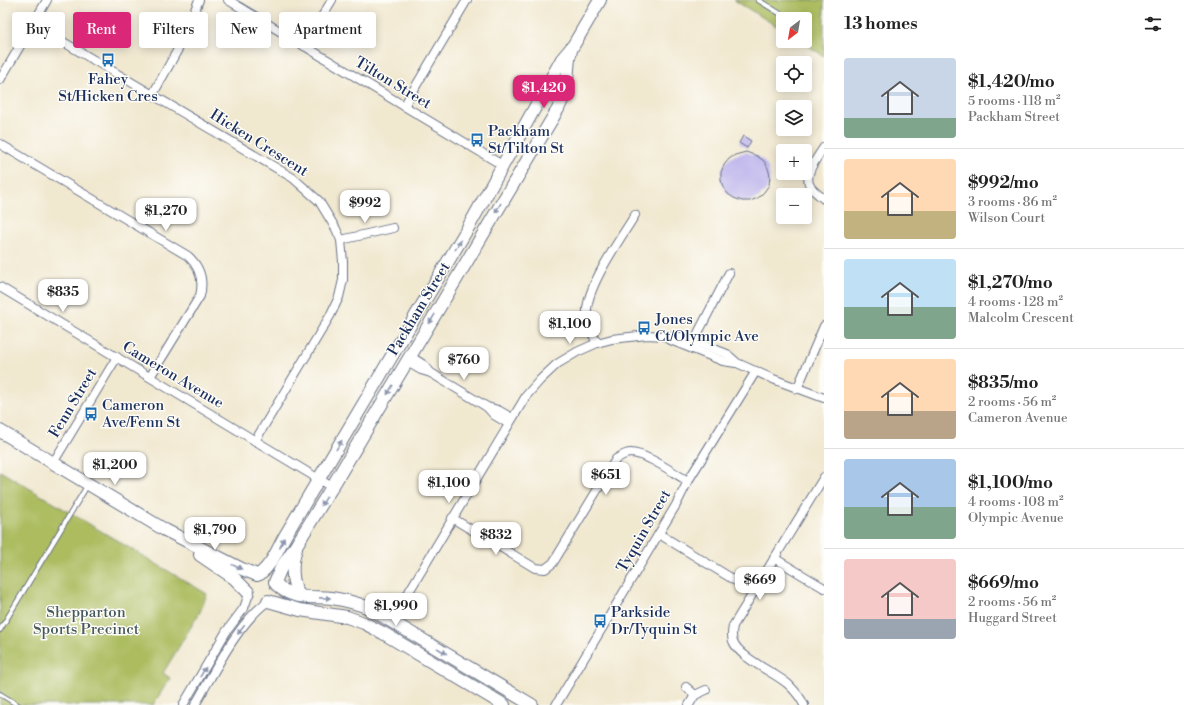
<!DOCTYPE html>
<html lang="en">
<head>
<meta charset="utf-8">
<style>
  body { margin:0; font-family:"Libre Bodoni",serif; background:#f6f6f6; color:#222; height:100vh; display:flex; flex-direction:column; font-size:15px; white-space:nowrap }
  * { box-sizing:border-box; margin:0 }
  p { font-size:13px; color:#767676 }
  .icon { flex:none; width:22px; height:22px; fill:none; stroke:currentColor; stroke-width:2; stroke-linecap:round; stroke-linejoin:round }
  .map { position:relative; flex:1; overflow:hidden }
  .details { display:flex; flex-direction:column; background:#fff; width:360px }
  .details>* { flex:none }
  .guide { position:absolute; left:12px; top:12px; width:380px; height:36px; display:flex; gap:8px }
  .needle { width:26px; rotate:211deg }
  .controls { position:absolute; left:776px; top:12px; display:grid; gap:8px }
  .controls a { display:grid; place-items:center; width:36px; height:36px; border-radius:4px; background:#fff; box-shadow:0 2px 10px #0003; font-size:20px }
  .price { position:absolute; translate:-50% -34px; padding:0 9px; border-radius:8px; background:#fff; color:#222; font-size:13px; line-height:26px; filter:drop-shadow(0 1px 2px #0008) }
  .price::after { content:''; position:absolute; left:50%; top:24px; width:12px; height:9px; margin-left:-6px; background:inherit; clip-path:polygon(0 0,100% 0,50% 100%) }
  .price.on { background:#db2777; color:#fff }
  ul { padding:0; list-style:none }
  li { display:flex; align-items:center; gap:12px; height:100px; padding:0 20px }
  li+li { border-top:1px solid #e0e0e0 }
  li span { display:grid; place-items:center; flex:none; width:112px; height:80px; border-radius:4px; color:#555 }
  li>.icon { margin-inline-start:auto }
  span .icon { width:48px; height:48px; fill:#fffc; stroke-width:1 }
  li b { font-size:17px }
  h2 { display:flex; justify-content:space-between; align-items:center; height:48px; padding:0 20px; font-size:17px }
  .pill { padding:0 14px; border-radius:4px; background:#fff; box-shadow:0 2px 10px #0003; font-size:14px; line-height:36px }
  .pill.on { background:#db2777; color:#fff }
  main { display:flex; flex:1; min-height:0 }
  .map>svg:first-child { display:block }
</style>
</head>
<body>
<main>
<div class="map">
<svg width="824" height="705" viewBox="0 0 824 705">
  <rect width="100%" height="100%" fill="#fdfcf7"/>
  <filter id="ink" filterUnits="userSpaceOnUse"><feTurbulence type="fractalNoise" baseFrequency=".025" numOctaves="2"/><feDisplacementMap in="SourceGraphic" scale="8" xChannelSelector="R" yChannelSelector="G"/><feConvolveMatrix kernelMatrix="1 2 1 2 8 2 1 2 1" color-interpolation-filters="sRGB"/></filter>
  <filter id="wash" filterUnits="userSpaceOnUse"><feTurbulence type="fractalNoise" baseFrequency=".012" numOctaves="4" result="noise"/><feDisplacementMap in="SourceGraphic" scale="16" xChannelSelector="R" yChannelSelector="G"/><feGaussianBlur stdDeviation="0.9" result="paint"/><feColorMatrix in="noise" values="0 0 0 0 0 0 0 0 0 0 0 0 0 0 0 0 0 1.4 0 .05"/><feComposite in="paint" operator="in"/></filter>
  <g filter="url(#wash)">
    <rect width="100%" height="100%" fill="#f1e8d0"/>
    <!-- green -->
    <g fill="#acbc5f" stroke="#64765e">
      <polygon points="734,0 824,0 824,56 800,41 805,41 805,19 783,19 783,30"/>
      <polygon points="0,471 207,594 200,612 163,673 170,678 153,705 0,705"/>
    </g>
    <g id="blocks">
      <!-- building -->
      <g fill="#b7adeb">
        <polygon points="743,136 751,141 747,148 739,143"/>
        <polygon points="746,152 757,156 764,161 768,168 770,176 769,185 764,192 758,198 750,201 742,201 734,198 728,194 723,187 721,180 721,172 724,165 729,159 735,155"/>
      </g>
    </g>
  </g>
  <g filter="url(#ink)">
    <use href="#blocks" fill-opacity="0" stroke="#667086" stroke-width="1"/>
    <g fill="none" stroke-linecap="round" stroke-linejoin="round">
      <!-- lane casing -->
      <g stroke="#667086" stroke-width="6">
        <g id="lane">
          <polyline points="758,0 789,19"/>
          <polyline points="0,630 87,486"/>
          <polyline points="0,694 18,705"/>
        </g>
      </g>
      <!-- street casing -->
      <g stroke="#667086" stroke-width="10">
        <g id="street">
          <polyline points="228,0 502,165"/>
          <polyline points="33,24 293,178 319,201 336,229 341,240 343,262 343,280 339,297 330,316 255,441"/>
          <polyline points="304,46 332,0"/>
          <polyline points="0,80 47,0"/>
          <polyline points="153,94 182,42 199,0"/>
          <polyline points="404,106 467,0"/>
          <path d="M0 144 188 256C200 267 204 280 200 296L150 377"/>
          <path d="M824 147C818 157 803 174 810 186 813 191 819 195 824 199"/>
          <polyline points="341,240 393,228"/>
          <polyline points="0,287 332,487"/>
          <polyline points="668,339 723,361 736,363"/>
          <path d="M597 343C592 334 588 325 587 314 585 288 621 238 635 215"/>
          <polyline points="693,349 699,331 729,273"/>
          <polyline points="410,356 424,365 431,373"/>
          <polyline points="407,362 421,370 431,373 487,407 494,415 509,424"/>
          <polyline points="797,389 824,326"/>
          <polyline points="487,407 498,410 512,418"/>
          <polyline points="53,463 117,357"/>
          <path d="M452 518 535 568 545 569 553 563 616 459C621 456 625 453 631 453 648 454 673 473 688 481"/>
          <polyline points="659,534 754,592"/>
          <polyline points="774,558 824,588"/>
          <polyline points="387,618 396,606 406,596"/>
          <polyline points="395,623 403,610 407,595 526,396 540,380 557,364 577,352 597,343 612,339 647,335 681,337 696,342 727,354 737,363 773,379 824,398"/>
          <polyline points="686,687 695,695 706,690"/>
          <polyline points="183,705 226,632 244,608 249,594"/>
          <path d="M195 705C214 673 237 624 267 602"/>
          <polyline points="556,705 676,505 688,481 756,371"/>
          <polyline points="689,705 695,695"/>
          <path d="M804 705C801 698 795 691 789 685 776 673 739 658 733 641 731 636 732 631 733 626L824 477"/>
        </g>
      </g>
      <!-- secondary casing -->
      <g stroke="#667086" stroke-width="14">
        <g id="secondary">
          <polyline points="0,431 165,530 242,569 257,575"/>
          <path d="M296 549C291 563 291 584 300 596"/>
          <polyline points="200,555 234,578 248,592"/>
          <path d="M260 574C273 563 277 550 285 536L469 226 562 59 573 46 600 0"/>
          <polyline points="275,582 281,568 297,544 332,487 558,109 566,91 569,58 572,47"/>
          <path d="M276 584C293 601 311 596 332 598 345 600 357 603 369 608L532 705"/>
          <polyline points="268,601 300,610 347,617 364,623 383,633 504,705"/>
        </g>
      </g>
      <!-- lane -->
      <use href="#lane" stroke="#fff" stroke-width="4"/>
      <!-- street -->
      <use href="#street" stroke="#fff" stroke-width="8"/>
      <!-- secondary -->
      <use href="#secondary" stroke="#fff" stroke-width="12"/>
    </g>
    <!-- one-way arrows -->
    <defs><path id="oneway-solid" d="M-6-.8H1V-3.2L6.5 0L1 3.2V.8H-6Z"/></defs>
    <g fill="#8d97ae">
      <use href="#oneway-solid" transform="translate(498 208) rotate(121)"/>
      <use href="#oneway-solid" transform="translate(458 245) rotate(-60)"/>
      <use href="#oneway-solid" transform="translate(432 319) rotate(121)"/>
      <use href="#oneway-solid" transform="translate(390 390) rotate(121)"/>
      <use href="#oneway-solid" transform="translate(339 445) rotate(-59)"/>
      <use href="#oneway-solid" transform="translate(324 501) rotate(121)"/>
      <use href="#oneway-solid" transform="translate(282 543) rotate(-66)"/>
      <use href="#oneway-solid" transform="translate(237 567) rotate(26)"/>
      <use href="#oneway-solid" transform="translate(325 598) rotate(1)"/>
      <use href="#oneway-solid" transform="translate(241 630) rotate(128)"/>
      <use href="#oneway-solid" transform="translate(442 651) rotate(31)"/>
      <use href="#oneway-solid" transform="translate(203 672) rotate(-59)"/>
    </g>
  </g>
  <!-- icons -->
  <defs>
    <g id="bus-bare" transform="scale(1.08)"><path d="M-5-6H5V4H4V6H2V4H-2V6H-4V4H-5ZM-3.5-4V0h7V-4ZM-3.5 1.2v1.5H-2V1.2ZM2 1.2v1.5H3.5V1.2Z" fill="#1f6fb2" stroke="#fdfcf7" stroke-width="2.5" paint-order="stroke"/></g>
  </defs>
  <g fill-rule="evenodd">
    <use href="#bus-bare" x="108" y="60"/>
    <use href="#bus-bare" x="477" y="140"/>
    <use href="#bus-bare" x="644" y="328"/>
    <use href="#bus-bare" x="91" y="414"/>
    <use href="#bus-bare" x="600" y="621"/>
  </g>
  <g text-anchor="middle" dominant-baseline="central" stroke-width="3" stroke-linejoin="round" paint-order="stroke">
    <!-- poi labels -->
    <g font-size="15" fill="#1b2f5e" stroke="#fdfcf7" text-anchor="start">
      <text x="108" y="79" text-anchor="middle">Fahey<tspan x="108" dy="17">St/Hicken Cres</tspan></text>
      <text x="488" y="131">Packham<tspan x="488" dy="17">St/Tilton St</tspan></text>
      <text x="655" y="319">Jones<tspan x="655" dy="17">Ct/Olympic Ave</tspan></text>
      <text x="102" y="405">Cameron<tspan x="102" dy="17">Ave/Fenn St</tspan></text>
      <text x="611" y="612">Parkside<tspan x="611" dy="17">Dr/Tyquin St</tspan></text>
    </g>
    <!-- street labels -->
    <g font-size="15" fill="#1b2f5e" stroke="#fdfcf7">
      <text transform="translate(393 83) rotate(31)">Tilton Street</text>
      <text transform="translate(259 143) rotate(32)">Hicken Crescent</text>
      <text transform="translate(419 309) rotate(-59)">Packham Street</text>
      <text transform="translate(173 375) rotate(31)">Cameron Avenue</text>
      <text transform="translate(73 403) rotate(-59)">Fenn Street</text>
      <text transform="translate(644 531) rotate(-60)">Tyquin Street</text>
    </g>
    <!-- park labels -->
    <g font-size="15" fill="#46595e" stroke="#fdfcf7">
      <text x="86" y="612">Shepparton<tspan x="86" dy="17">Sports Precinct</tspan></text>
    </g>
  </g>
</svg>
<div class="controls">
<a><svg class="needle" viewBox="-14 -14 28 28"><path d="M0-13l5 13h-10z" fill="#e53935"/><path d="M0 13l5-13h-10z" fill="#767676"/></svg></a>
<a><svg class="icon" aria-label="locate" viewBox="0 0 24 24"><circle cx="12" cy="12" r="6"/><path d="M12 2v4M12 18v4M2 12h4M18 12h4"/></svg></a>
<a><svg class="icon" aria-label="layers" viewBox="0 0 24 24"><path d="M12 4l9 5-9 5-9-5zM3 14l9 5 9-5"/></svg></a>
<a>+</a>
<a>−</a>
</div>
<b class="price on" style="left:544px;top:109px">$1,420</b>
<b class="price" style="left:365px;top:224px">$992</b>
<b class="price" style="left:166px;top:232px">$1,270</b>
<b class="price" style="left:63px;top:313px">$835</b>
<b class="price" style="left:570px;top:345px">$1,100</b>
<b class="price" style="left:464px;top:381px">$760</b>
<b class="price" style="left:115px;top:486px">$1,200</b>
<b class="price" style="left:606px;top:496px">$651</b>
<b class="price" style="left:449px;top:504px">$1,100</b>
<b class="price" style="left:215px;top:551px">$1,790</b>
<b class="price" style="left:496px;top:556px">$832</b>
<b class="price" style="left:760px;top:601px">$669</b>
<b class="price" style="left:396px;top:627px">$1,990</b>
<div class="guide">
<a class="pill">Buy</a>
<a class="pill on">Rent</a>
<a class="pill">Filters</a>
<a class="pill">New</a>
<a class="pill">Apartment</a>
</div>
</div>
<section class="details">
<h2>13 homes<svg class="icon" aria-label="filters" viewBox="0 0 24 24"><path d="M4 7h16M4 17h16"/><circle cx="9" cy="7" r="2"/><circle cx="15" cy="17" r="2"/></svg></h2>
<ul>
<li><span style="background:linear-gradient(#c9d6e8 75%,#7fa58c 0)"><svg class="icon" aria-label="home" viewBox="0 0 24 24"><path d="M3 11l9-7 9 7M6 9v11h12V9"/></svg></span><div><b>$1,420/mo</b><p>5 rooms · 118 m²</p><p>Packham Street</p></div></li>
<li><span style="background:linear-gradient(#ffd9b3 65%,#c2b280 0)"><svg class="icon" aria-label="home" viewBox="0 0 24 24"><path d="M3 11l9-7 9 7M6 9v11h12V9"/></svg></span><div><b>$992/mo</b><p>3 rooms · 86 m²</p><p>Wilson Court</p></div></li>
<li><span style="background:linear-gradient(#bfe0f5 60%,#7fa58c 0)"><svg class="icon" aria-label="home" viewBox="0 0 24 24"><path d="M3 11l9-7 9 7M6 9v11h12V9"/></svg></span><div><b>$1,270/mo</b><p>4 rooms · 128 m²</p><p>Malcolm Crescent</p></div></li>
<li><span style="background:linear-gradient(#ffd9b3 65%,#b9a48a 0)"><svg class="icon" aria-label="home" viewBox="0 0 24 24"><path d="M3 11l9-7 9 7M6 9v11h12V9"/></svg></span><div><b>$835/mo</b><p>2 rooms · 56 m²</p><p>Cameron Avenue</p></div></li>
<li><span style="background:linear-gradient(#a9c7e8 60%,#7fa58c 0)"><svg class="icon" aria-label="home" viewBox="0 0 24 24"><path d="M3 11l9-7 9 7M6 9v11h12V9"/></svg></span><div><b>$1,100/mo</b><p>4 rooms · 108 m²</p><p>Olympic Avenue</p></div></li>
<li><span style="background:linear-gradient(#f6c9c9 75%,#9aa5b1 0)"><svg class="icon" aria-label="home" viewBox="0 0 24 24"><path d="M3 11l9-7 9 7M6 9v11h12V9"/></svg></span><div><b>$669/mo</b><p>2 rooms · 56 m²</p><p>Huggard Street</p></div></li>
</ul>
</section>
</main>
</body>
</html>
